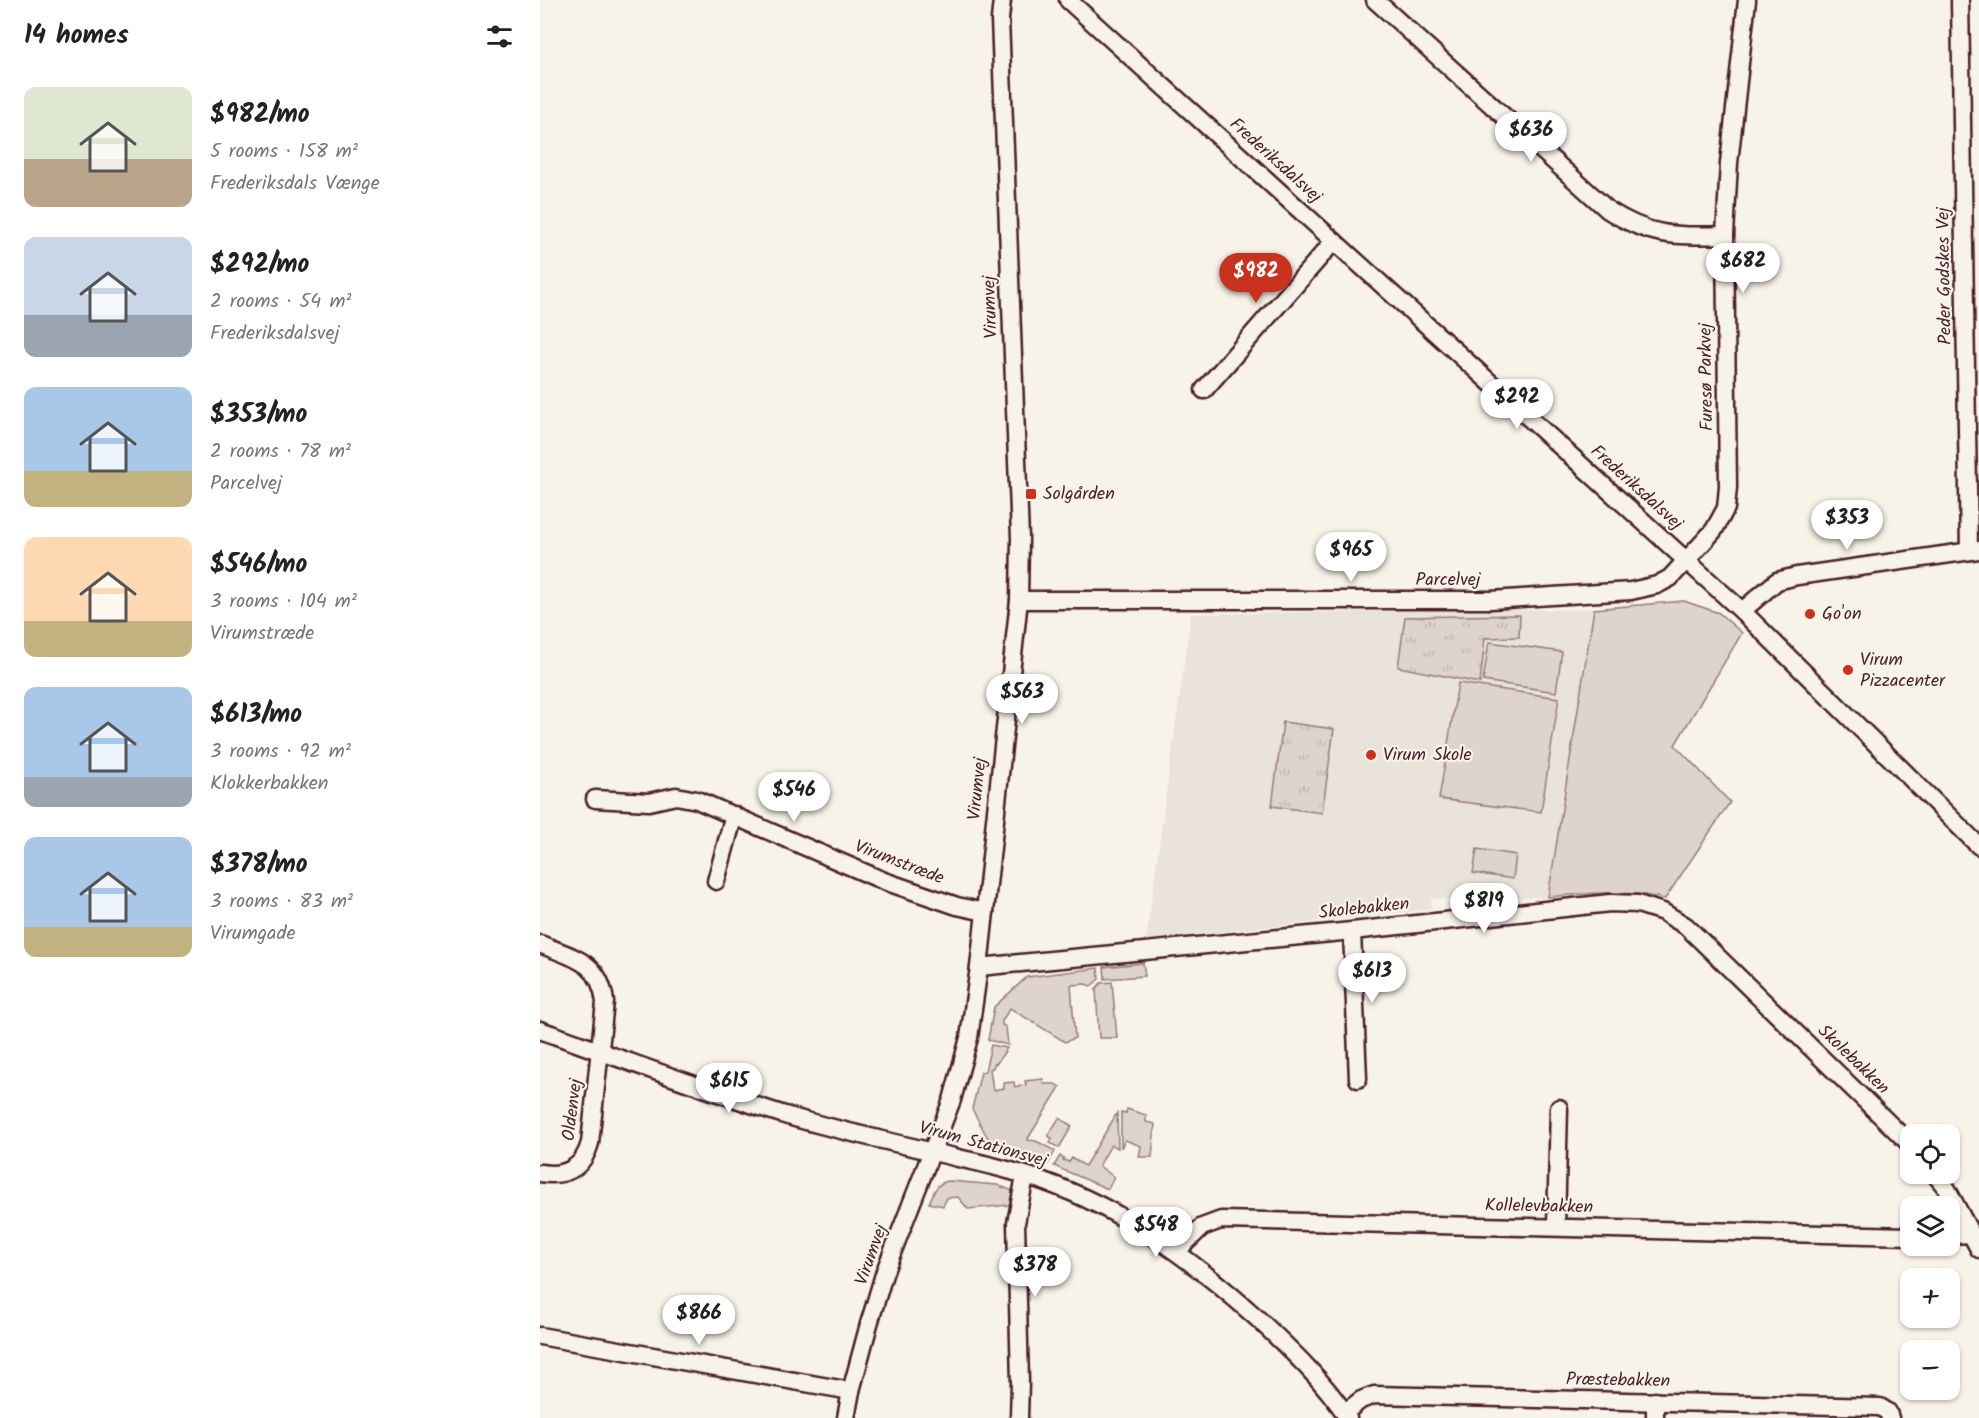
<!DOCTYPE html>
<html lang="en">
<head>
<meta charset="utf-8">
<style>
  body { margin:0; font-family:Kalam,sans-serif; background:#f2f2f2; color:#222; height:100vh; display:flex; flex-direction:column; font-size:22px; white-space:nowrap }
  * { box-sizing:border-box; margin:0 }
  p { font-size:20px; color:#767676 }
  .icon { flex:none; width:33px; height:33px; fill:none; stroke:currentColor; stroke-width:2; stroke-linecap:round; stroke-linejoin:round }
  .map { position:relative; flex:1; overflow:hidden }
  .sheet { display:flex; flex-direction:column; background:#fff; width:540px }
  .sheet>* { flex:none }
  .fabs { position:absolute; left:1360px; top:1124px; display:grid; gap:12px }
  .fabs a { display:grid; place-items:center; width:60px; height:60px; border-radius:12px; background:#fff; box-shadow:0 2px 4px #0004; font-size:30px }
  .price { position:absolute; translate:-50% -51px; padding:0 14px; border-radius:21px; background:#fff; color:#222; font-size:20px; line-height:39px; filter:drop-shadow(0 2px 3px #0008) }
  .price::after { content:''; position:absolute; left:50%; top:36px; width:18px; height:14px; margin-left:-9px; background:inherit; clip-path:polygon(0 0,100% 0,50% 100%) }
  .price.active { background:#c8321e; color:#fff }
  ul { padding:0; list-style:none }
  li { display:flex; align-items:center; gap:18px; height:150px; padding:0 24px }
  li span { display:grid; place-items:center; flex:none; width:168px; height:120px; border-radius:12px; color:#555 }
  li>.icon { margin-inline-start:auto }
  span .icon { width:72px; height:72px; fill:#fffc; stroke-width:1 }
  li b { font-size:26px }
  h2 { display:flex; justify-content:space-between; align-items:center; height:72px; padding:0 24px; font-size:26px }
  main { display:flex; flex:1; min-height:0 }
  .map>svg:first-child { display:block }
</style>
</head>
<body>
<main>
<section class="sheet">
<h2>14 homes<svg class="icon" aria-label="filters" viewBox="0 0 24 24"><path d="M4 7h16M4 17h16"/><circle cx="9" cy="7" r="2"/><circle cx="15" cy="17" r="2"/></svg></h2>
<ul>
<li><span style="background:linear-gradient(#dfe7d0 60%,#b9a48a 0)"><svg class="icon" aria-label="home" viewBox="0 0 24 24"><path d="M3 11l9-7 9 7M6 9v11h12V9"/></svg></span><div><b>$982/mo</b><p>5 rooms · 158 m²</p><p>Frederiksdals Vænge</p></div></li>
<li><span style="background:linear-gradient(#c9d6e8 65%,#9aa5b1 0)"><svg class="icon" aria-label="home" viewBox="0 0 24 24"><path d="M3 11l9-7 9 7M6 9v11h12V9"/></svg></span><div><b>$292/mo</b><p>2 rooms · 54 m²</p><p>Frederiksdalsvej</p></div></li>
<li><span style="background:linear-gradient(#a9c7e8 70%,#c2b280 0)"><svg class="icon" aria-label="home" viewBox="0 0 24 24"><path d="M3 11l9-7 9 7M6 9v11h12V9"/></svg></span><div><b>$353/mo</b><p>2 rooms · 78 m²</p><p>Parcelvej</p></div></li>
<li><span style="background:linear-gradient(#ffd9b3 70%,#c2b280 0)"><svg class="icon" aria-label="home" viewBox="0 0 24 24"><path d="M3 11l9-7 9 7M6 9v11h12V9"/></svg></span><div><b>$546/mo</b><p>3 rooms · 104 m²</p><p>Virumstræde</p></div></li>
<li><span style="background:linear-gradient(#a9c7e8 75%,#9aa5b1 0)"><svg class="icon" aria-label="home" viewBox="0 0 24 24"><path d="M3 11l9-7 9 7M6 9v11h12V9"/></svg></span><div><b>$613/mo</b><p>3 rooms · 92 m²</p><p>Klokkerbakken</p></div></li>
<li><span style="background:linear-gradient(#a9c7e8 75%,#c2b280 0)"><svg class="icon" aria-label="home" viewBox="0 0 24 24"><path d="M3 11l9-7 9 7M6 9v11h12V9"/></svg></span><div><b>$378/mo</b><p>3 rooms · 83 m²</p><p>Virumgade</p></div></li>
</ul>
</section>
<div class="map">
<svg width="1439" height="1418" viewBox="0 0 1439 1418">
  <defs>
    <pattern id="park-tufts" width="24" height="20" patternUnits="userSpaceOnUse" patternTransform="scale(1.5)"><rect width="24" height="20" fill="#ded4cc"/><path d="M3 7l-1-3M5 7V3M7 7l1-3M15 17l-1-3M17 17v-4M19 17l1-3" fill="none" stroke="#c0b6af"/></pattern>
  </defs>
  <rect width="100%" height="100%" fill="#f7f3e8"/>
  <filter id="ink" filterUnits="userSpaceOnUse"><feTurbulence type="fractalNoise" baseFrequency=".0167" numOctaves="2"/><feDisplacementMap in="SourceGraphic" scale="12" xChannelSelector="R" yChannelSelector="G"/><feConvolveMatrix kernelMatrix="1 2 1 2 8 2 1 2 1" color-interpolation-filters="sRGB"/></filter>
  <g filter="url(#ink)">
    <!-- built -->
    <polygon fill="#eae3da" points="1054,609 1008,897 891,899 892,909 606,940 651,614"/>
    <!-- green -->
    <g fill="#ded4cc" stroke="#947a7c" stroke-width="1.5">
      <path d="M1144 601 1179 613 1202 633 1135 745 1190 802 1125 899C1083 889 1051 893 1008 897L1054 609Z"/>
      <polygon points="949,642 1022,652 1016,692 943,681"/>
      <polygon points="918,683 1019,698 1001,812 899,799"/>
      <polygon points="937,849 976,855 973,879 933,873"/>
      <polygon points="603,963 605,976 565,979 564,967"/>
      <polygon points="558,968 559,979 551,986 545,984 531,985 535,1038 525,1042 470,1008 462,1021 462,1025 466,1027 468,1045 448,1040 454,1007 487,977"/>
      <polygon points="572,982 577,1038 559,1038 556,989 561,983"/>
      <polygon points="451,1045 467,1048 457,1063 454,1064 453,1068 450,1069 453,1090 464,1088 464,1083 474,1082 475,1087 486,1085 485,1081 503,1079 504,1084 515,1084 520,1087 487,1140 496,1141 515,1151 508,1164 496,1160 496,1157 485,1152 481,1154 451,1144 432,1109 441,1072 445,1071"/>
      <polygon points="587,1109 606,1115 606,1122 615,1124 612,1157 599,1157 601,1146 585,1140 581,1148 581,1112 586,1113"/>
      <polygon points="577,1113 578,1148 571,1145 559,1166 574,1177 568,1189 514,1166 520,1156 524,1158 523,1160 529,1162 532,1158 545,1166"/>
      <polygon points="519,1118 532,1126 519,1148 510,1143 512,1138 508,1136"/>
      <path d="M410 1181 457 1185 473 1191 469 1205 428 1209 418 1197 407 1198 403 1206 389 1203C394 1192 396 1182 410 1181Z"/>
      <polygon points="641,1210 641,1227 644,1229 641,1232 607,1211"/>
    </g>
    <!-- park -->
    <g fill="url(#park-tufts)" stroke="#947a7c" stroke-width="1.5">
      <polygon points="980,615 979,637 945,638 940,683 858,667 865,617"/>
      <polygon points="743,722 794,729 782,813 732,806"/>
    </g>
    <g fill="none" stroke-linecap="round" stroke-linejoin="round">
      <!-- minor casing -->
      <g stroke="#4a1f2b" stroke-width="21">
        <g id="minor">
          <polyline points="528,0 1202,611 1439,846"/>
          <path d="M835 0 1068 210C1112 238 1135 236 1185 235"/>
          <polyline points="1420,0 1429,551"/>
          <polyline points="664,390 794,241"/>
          <polyline points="479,600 951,600 1091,591 1117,585 1130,578 1167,538 1174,530 1186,508 1188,487 1185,235 1189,163 1207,0"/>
          <polyline points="1202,611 1237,581 1257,576 1438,550"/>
          <polyline points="55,799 109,802 136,796 157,800 344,881 417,906 445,912"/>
          <polyline points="176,881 194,815"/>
          <polyline points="812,931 818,1079"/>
          <path d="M0 944C34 958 60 961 65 1002L50 1143C43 1168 26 1177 0 1173"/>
          <polyline points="439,967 812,931 1070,903 1098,904 1123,912 1146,926 1371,1145"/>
          <path d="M0 1030C82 1059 165 1090 248 1116 303 1132 362 1144 418 1158 446 1164 475 1171 503 1181 585 1210 654 1261 718 1319 750 1349 784 1381 808 1418"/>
          <polyline points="1394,1173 1407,1189 1439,1249"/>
          <polyline points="1016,1227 1019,1108"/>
          <polyline points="1410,1235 1432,1234"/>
          <polyline points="637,1251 662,1227 681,1220 1371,1236"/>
          <polyline points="0,1336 311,1391"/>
          <polyline points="804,1413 821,1400 834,1395 1340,1407 1348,1412 1350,1418"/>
          <polyline points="306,1418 311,1391 329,1324 345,1271 412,1100 429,1038 439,967 479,600 480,538 460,19 462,0"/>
          <polyline points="479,1418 480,1382 476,1223 485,1176"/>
          <polyline points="1115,1418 1115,1401"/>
        </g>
      </g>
      <!-- minor -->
      <use href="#minor" stroke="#f7f3e8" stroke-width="16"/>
    </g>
  </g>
  <!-- markers -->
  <g fill="#c8321e" stroke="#f7f3e8" stroke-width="2">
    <rect x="485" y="488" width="12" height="12" rx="3"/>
    <circle cx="1270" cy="614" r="6"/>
    <circle cx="1308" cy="670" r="6"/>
    <circle cx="831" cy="755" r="6"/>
  </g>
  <g text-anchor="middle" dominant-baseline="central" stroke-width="4.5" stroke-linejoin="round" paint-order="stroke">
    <!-- street labels -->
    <g font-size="18" fill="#4a1f2b" stroke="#f7f3e8">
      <text transform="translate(735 161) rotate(42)">Frederiksdalsvej</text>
      <text transform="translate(1405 276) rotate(-91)">Peder Godskes Vej</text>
      <text transform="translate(451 307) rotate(-92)">Virumvej</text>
      <text transform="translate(1167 377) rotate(-91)">Furesø Parkvej</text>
      <text transform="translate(1096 488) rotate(42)">Frederiksdalsvej</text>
      <text x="908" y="580">Parcelvej</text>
      <text transform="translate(438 789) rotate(-84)">Virumvej</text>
      <text transform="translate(359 863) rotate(21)">Virumstræde</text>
      <text transform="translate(824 909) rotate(-6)">Skolebakken</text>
      <text transform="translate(1313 1060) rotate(44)">Skolebakken</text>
      <text transform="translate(33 1110) rotate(-83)">Oldenvej</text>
      <text transform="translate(443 1145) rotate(15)">Virum Stationsvej</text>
      <text transform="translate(999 1207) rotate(1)">Kollelevbakken</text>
      <text transform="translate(332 1255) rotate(-70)">Virumvej</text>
      <text transform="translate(1078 1381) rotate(1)">Præstebakken</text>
    </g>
    <!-- poi labels -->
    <g font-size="18" fill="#4a1f2b" stroke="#f7f3e8" text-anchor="start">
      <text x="503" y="494">Solgården</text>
      <text x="1282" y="614">Go'on</text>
      <text x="1320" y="660">Virum<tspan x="1320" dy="21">Pizzacenter</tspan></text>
      <text x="843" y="755">Virum Skole</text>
    </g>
  </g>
</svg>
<div class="fabs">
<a><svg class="icon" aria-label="locate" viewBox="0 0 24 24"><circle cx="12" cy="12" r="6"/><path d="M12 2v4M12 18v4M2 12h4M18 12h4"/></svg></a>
<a><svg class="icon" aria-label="layers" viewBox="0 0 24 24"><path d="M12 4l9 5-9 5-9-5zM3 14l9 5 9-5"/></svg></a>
<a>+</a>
<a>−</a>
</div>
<b class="price" style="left:991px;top:163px">$636</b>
<b class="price" style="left:1203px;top:294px">$682</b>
<b class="price active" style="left:716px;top:304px">$982</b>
<b class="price" style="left:977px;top:430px">$292</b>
<b class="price" style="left:1307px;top:551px">$353</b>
<b class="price" style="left:811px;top:583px">$965</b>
<b class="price" style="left:482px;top:725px">$563</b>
<b class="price" style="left:254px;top:823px">$546</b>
<b class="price" style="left:944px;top:934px">$819</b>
<b class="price" style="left:832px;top:1004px">$613</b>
<b class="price" style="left:189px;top:1114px">$615</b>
<b class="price" style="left:616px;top:1258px">$548</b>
<b class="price" style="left:495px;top:1298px">$378</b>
<b class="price" style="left:159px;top:1346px">$866</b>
</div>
</main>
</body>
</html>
